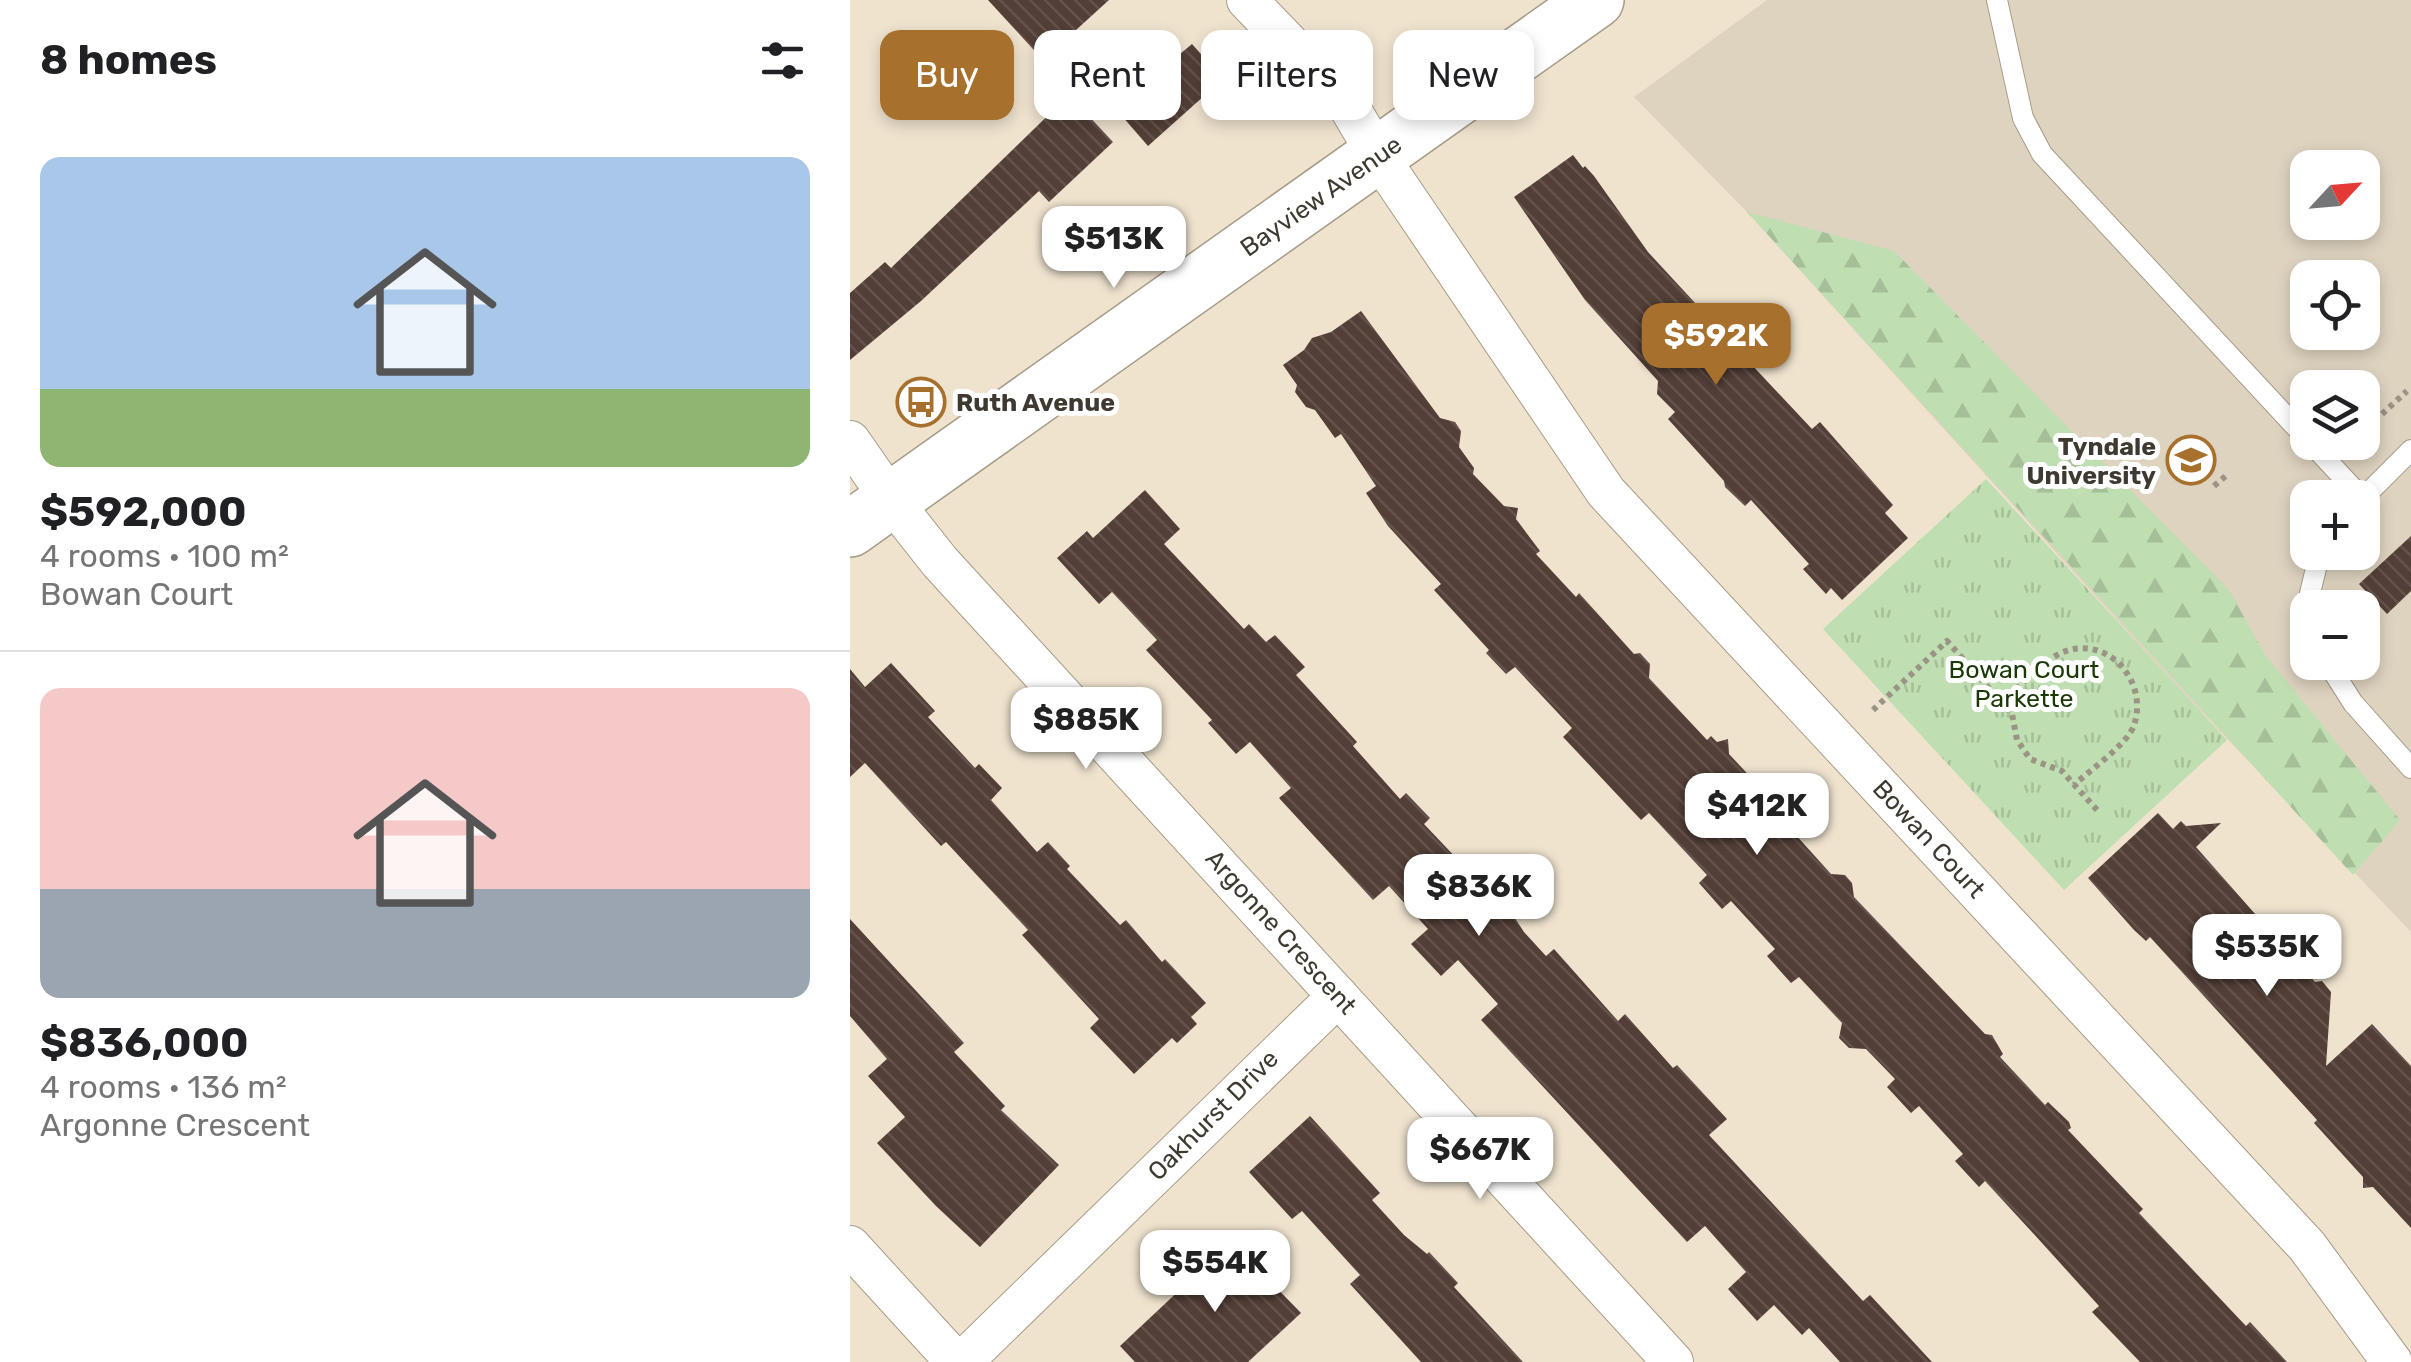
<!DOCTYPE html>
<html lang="en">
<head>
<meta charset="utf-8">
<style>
  body { margin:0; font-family:Rubik,sans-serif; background:#f6f6f6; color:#202124; height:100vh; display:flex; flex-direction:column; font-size:38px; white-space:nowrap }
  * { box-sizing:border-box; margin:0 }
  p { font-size:32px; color:#757577 }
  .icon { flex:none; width:55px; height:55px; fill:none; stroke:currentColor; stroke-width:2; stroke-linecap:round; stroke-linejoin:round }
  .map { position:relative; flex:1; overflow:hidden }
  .side { display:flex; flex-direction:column; background:#fff; width:850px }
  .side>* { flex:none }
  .guide { position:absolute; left:30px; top:30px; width:950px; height:90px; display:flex; gap:20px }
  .needle { width:65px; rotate:64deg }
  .controls { position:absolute; left:1440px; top:150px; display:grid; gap:20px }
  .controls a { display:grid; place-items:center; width:90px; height:90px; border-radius:20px; background:#fff; box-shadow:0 5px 15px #0003; font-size:50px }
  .price { position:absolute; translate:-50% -85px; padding:0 22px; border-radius:20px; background:#fff; color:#222; font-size:32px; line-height:65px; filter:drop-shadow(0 2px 5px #0008) }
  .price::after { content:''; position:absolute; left:50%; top:60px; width:30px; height:22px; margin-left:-15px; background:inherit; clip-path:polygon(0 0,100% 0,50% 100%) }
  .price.selected { background:#a7702c; color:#fff }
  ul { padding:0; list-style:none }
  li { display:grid; align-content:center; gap:20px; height:530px; padding:0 40px }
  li+li { border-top:2px solid #e0e0e0 }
  li span { display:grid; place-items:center; height:310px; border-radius:20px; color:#555 }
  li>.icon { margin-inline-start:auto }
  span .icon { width:180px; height:180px; fill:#fffc; stroke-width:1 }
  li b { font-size:42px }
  h2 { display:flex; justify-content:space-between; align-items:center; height:120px; padding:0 40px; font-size:42px }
  .tag { padding:0 35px; border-radius:20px; background:#fff; box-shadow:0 5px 15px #0003; font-size:35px; line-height:90px }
  .tag.selected { background:#a7702c; color:#fff }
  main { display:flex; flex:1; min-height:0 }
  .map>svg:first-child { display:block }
</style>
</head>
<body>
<main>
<section class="side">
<h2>8 homes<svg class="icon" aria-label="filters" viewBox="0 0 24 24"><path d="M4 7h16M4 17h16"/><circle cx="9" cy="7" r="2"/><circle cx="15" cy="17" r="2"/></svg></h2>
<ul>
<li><span style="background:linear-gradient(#a9c7e8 75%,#8fb573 0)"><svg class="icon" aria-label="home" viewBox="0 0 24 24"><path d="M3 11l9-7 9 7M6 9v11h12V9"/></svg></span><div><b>$592,000</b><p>4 rooms · 100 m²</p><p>Bowan Court</p></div></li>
<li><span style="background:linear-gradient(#f6c9c9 65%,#9aa5b1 0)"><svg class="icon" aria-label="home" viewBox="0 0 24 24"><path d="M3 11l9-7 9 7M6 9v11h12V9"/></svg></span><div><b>$836,000</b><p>4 rooms · 136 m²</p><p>Argonne Crescent</p></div></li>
</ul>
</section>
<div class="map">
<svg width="1561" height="1362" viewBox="0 0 1561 1362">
  <defs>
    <pattern id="forest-firs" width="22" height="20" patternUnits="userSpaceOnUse" patternTransform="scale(2.5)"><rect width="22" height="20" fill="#bfdeb1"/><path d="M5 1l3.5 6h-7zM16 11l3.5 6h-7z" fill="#a5bf99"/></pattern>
    <pattern id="park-tufts" width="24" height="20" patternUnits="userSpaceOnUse" patternTransform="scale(2.5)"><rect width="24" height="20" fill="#bfdeb1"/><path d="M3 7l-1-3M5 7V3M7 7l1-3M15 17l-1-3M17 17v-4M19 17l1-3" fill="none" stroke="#a5bf99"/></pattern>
    <pattern id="building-back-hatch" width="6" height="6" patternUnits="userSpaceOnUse" patternTransform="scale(2.5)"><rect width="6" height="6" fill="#533f37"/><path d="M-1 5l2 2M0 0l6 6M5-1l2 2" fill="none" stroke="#64534c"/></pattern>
  </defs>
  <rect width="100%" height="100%" fill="#efe3ce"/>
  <!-- education -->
  <path fill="#ded3bf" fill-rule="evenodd" d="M917 0H1561V932L1326 685 897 212 784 97ZM1458 168H1512V222H1458ZM1458 278H1512V332H1458ZM1458 388H1512V442H1458ZM1458 498H1512V552H1458ZM1458 608H1512V662H1458Z"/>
  <!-- forest -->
  <polygon fill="url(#forest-firs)" points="897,212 1044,251 1379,590 1415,655 1550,820 1503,875"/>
  <!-- park -->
  <polygon fill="url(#park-tufts)" points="1136,479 1377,740 1214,890 973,629"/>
  <!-- building -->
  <g fill="url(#building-back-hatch)">
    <polygon points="138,0 259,0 193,60"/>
    <polygon points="342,44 373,79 298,146 265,108"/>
    <polygon points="219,95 263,142 199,202 189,191 71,301 0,360 0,293 35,262 41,268"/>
    <polygon points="723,155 733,168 735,166 744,176 798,252 882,343 891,336 909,357 901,364 962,429 970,422 1043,505 1035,513 1058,538 992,600 981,588 976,594 953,569 959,564 939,542 901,500 895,506 875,487 874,481 818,419 825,412 807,394 808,381 735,300 664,197"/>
    <polygon points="511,311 590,418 605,422 611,431 609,447 624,468 623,474 654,506 668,508 666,519 690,551 686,554 726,597 729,593 784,654 790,653 800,664 799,678 857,740 861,736 867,742 878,739 879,754 936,815 938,820 935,823 981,874 995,875 1002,883 1004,897 1135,1034 1142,1035 1153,1054 1150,1057 1195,1105 1198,1102 1219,1122 1221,1128 1218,1130 1293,1209 1289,1213 1396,1326 1400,1322 1437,1362 1290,1362 1242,1312 1249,1306 1192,1243 1135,1181 1129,1187 1105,1161 1113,1154 1069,1106 1061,1113 1037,1087 1045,1079 1016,1049 999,1048 989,1038 992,1023 949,977 941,983 917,956 925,949 881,901 872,909 849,883 857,875 799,813 791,820 730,755 713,737 722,728 665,667 656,674 636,653 639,650 584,590 591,584 538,526 516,493 526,486 491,434 485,438 465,410 456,407 445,392 447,385 433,365 454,350 462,338 481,332"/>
    <polygon points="295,490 330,529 314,544 394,629 399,624 416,642 425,635 455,667 446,675 507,742 503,746 550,799 556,793 580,818 574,824 628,881 634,875 663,905 659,909 674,932 696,956 704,949 768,1021 775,1014 823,1068 827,1065 877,1119 859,1135 1013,1301 1020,1295 1082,1362 990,1362 959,1328 952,1335 924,1305 907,1321 878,1289 896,1272 855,1226 837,1242 631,1020 648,1004 608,960 591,976 561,944 578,929 539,886 523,900 429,798 441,788 400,742 386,754 358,723 362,720 296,650 307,640 262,592 249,604 207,558 237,531 243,538"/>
    <polygon points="1561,536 1561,591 1537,614 1509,584"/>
    <polygon points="41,663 85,711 78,717 125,768 129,764 152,788 141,800 187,852 198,842 220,866 217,869 270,925 276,920 312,962 315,959 356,1003 341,1017 347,1024 327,1043 322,1038 284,1074 240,1028 249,1019 172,935 178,930 96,842 91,846 15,763 0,777 0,669 15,687"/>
    <polygon points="1308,813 1323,829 1331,821 1336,826 1371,823 1346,847 1465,982 1472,981 1481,992 1476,1066 1522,1024 1561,1066 1561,1228 1523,1187 1513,1188 1513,1177 1464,1123 1467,1120 1300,937 1296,941 1284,930 1238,878"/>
    <polygon points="0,919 114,1043 104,1052 155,1106 151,1110 209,1165 130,1247 86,1206 27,1143 55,1117 18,1076 37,1059 0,1016"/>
    <polygon points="460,1116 530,1193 522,1200 554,1235 577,1254 579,1252 608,1283 604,1287 673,1362 571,1362 500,1284 510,1275 452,1211 442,1219 399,1172"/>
    <polygon points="379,1239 451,1313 398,1362 285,1362 270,1346 335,1285 332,1282"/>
  </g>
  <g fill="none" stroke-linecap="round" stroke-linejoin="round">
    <!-- lane casing -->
    <g stroke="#a69b87" stroke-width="22">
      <g id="lane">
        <polyline points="1147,0 1173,118 1192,154 1458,440"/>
        <polyline points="1460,442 1512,498"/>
        <polyline points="1512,499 1561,450"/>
        <polyline points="1462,608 1460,593 1470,552"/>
        <polyline points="1477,662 1503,703 1561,768"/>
      </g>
    </g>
    <!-- street casing -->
    <g stroke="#a69b87" stroke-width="42">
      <g id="street">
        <polyline points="397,0 498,105 528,156 756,492 1457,1246 1542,1362"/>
        <polyline points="0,441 41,500 90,562 823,1362"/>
        <polyline points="0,1246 106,1362"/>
        <polyline points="112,1362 488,996"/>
      </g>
    </g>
    <!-- secondary casing -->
    <g stroke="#a69b87" stroke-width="58">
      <polyline id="secondary" points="0,529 746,0"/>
    </g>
    <!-- path -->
    <g stroke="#9b9384" stroke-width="6" stroke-dasharray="5 5" stroke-linecap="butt">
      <polyline points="1532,414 1557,391"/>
      <polyline points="1364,486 1377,475"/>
      <path d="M1152 703C1170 687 1190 663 1211 653 1257 633 1299 681 1284 725 1278 744 1240 770 1224 785"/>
      <polyline points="1023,710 1097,641 1162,714 1167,740 1180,759 1212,771 1247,810"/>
    </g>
    <!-- lane -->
    <use href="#lane" stroke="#fff" stroke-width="20"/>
    <!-- street -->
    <use href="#street" stroke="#fff" stroke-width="40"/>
    <!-- secondary -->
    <use href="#secondary" stroke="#fff" stroke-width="55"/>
  </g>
  <!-- icons -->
  <defs>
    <g id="bus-ring" transform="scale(2.5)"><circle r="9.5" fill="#fff" stroke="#a7702c" stroke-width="1.5"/><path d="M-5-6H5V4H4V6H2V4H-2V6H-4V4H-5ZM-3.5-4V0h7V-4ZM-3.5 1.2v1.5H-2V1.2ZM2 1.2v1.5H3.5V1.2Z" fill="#a7702c"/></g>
    <g id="university-ring" transform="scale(2.5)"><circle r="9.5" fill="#fff" stroke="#a7702c" stroke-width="1.5"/><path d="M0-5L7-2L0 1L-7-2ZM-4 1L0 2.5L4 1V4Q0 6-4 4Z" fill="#a7702c"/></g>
  </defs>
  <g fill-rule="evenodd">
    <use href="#bus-ring" x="71" y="402"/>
    <use href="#university-ring" x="1341" y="460"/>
  </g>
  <g text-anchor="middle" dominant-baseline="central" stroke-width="10" stroke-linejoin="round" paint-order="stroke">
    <!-- street labels -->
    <g font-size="25" fill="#3e3931" stroke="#fff">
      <text transform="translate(471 196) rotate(-35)">Bayview Avenue</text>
      <text transform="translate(1079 839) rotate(47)">Bowan Court</text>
      <text transform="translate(431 932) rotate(48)">Argonne Crescent</text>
      <text transform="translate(363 1115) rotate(-45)">Oakhurst Drive</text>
    </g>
    <!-- poi labels -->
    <g font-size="25" font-weight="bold" fill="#3e3931" stroke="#fff" text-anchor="start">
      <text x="106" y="402">Ruth Avenue</text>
      <text x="1306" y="446" text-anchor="end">Tyndale<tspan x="1306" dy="29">University</tspan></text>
    </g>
    <!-- park labels -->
    <g font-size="25" fill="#1b3907" stroke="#fff">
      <text x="1174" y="669">Bowan Court<tspan x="1174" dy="29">Parkette</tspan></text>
    </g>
  </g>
</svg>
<div class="controls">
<a><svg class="needle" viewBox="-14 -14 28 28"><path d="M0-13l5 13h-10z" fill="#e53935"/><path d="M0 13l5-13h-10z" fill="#757577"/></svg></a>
<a><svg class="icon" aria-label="locate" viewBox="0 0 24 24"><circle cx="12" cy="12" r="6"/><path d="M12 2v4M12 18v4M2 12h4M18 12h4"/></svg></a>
<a><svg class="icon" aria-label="layers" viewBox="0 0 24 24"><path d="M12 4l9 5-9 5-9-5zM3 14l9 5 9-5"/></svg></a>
<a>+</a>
<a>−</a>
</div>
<b class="price" style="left:264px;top:291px">$513K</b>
<b class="price selected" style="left:866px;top:388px">$592K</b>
<b class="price" style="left:236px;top:772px">$885K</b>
<b class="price" style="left:907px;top:858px">$412K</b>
<b class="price" style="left:629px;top:939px">$836K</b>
<b class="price" style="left:1417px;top:999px">$535K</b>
<b class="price" style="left:630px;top:1202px">$667K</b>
<b class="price" style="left:365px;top:1315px">$554K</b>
<div class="guide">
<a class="tag selected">Buy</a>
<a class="tag">Rent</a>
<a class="tag">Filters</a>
<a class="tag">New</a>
</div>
</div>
</main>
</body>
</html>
